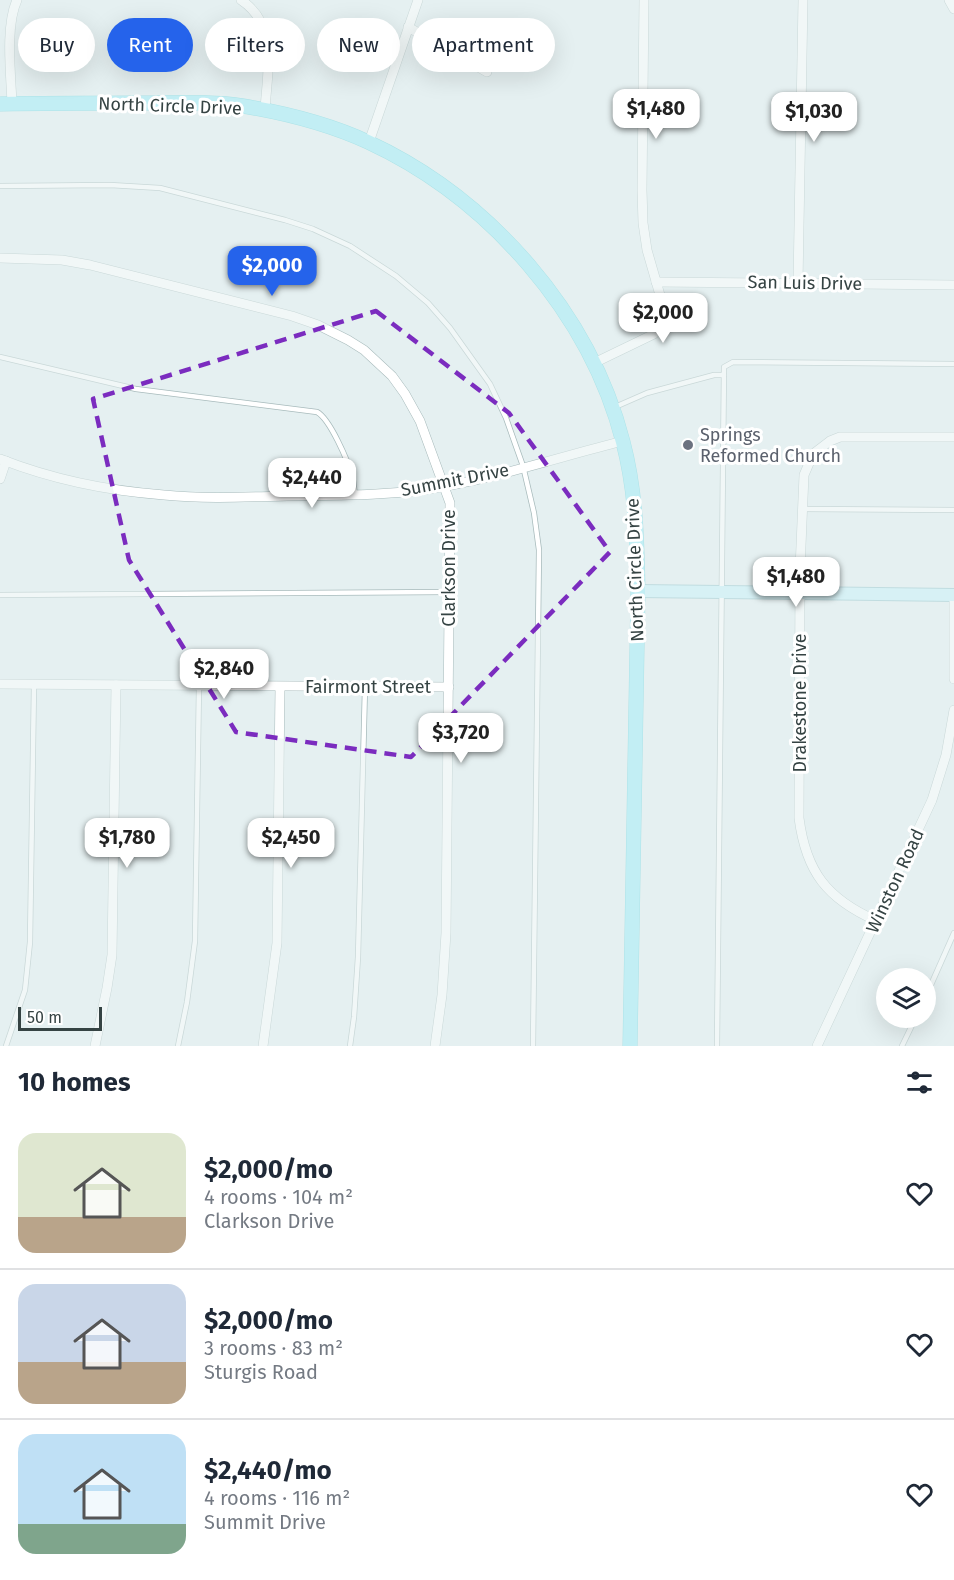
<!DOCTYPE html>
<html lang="en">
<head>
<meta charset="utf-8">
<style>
  body { margin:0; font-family:"Fira Sans",sans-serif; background:#f6f6f7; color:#1f2937; height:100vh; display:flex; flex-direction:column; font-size:22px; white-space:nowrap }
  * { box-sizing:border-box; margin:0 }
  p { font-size:20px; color:#747a83 }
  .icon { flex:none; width:33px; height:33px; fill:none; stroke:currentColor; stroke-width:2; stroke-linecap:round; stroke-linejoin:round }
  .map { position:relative; height:1046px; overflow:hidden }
  .side { display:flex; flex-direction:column; background:#fff; flex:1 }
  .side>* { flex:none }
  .guide { position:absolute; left:18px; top:18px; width:600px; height:54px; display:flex; gap:12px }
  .tools { position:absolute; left:876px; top:968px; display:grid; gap:12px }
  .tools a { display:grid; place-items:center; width:60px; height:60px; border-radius:50%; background:#fff; box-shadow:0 6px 24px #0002; font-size:30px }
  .scale { position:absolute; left:18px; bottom:15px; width:84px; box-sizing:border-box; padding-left:6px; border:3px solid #354343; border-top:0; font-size:16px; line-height:21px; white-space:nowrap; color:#354343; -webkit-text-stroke:4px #fff; paint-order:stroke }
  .price { position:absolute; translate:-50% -51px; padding:0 14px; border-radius:12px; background:#fff; color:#222; font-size:20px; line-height:39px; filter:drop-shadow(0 2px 3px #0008) }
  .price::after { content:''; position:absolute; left:50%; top:36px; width:18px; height:14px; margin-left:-9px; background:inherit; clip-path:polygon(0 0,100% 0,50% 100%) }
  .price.on { background:#2563eb; color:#fff }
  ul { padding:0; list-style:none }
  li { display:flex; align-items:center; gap:18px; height:150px; padding:0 18px }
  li+li { border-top:2px solid #e0e1e3 }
  li span { display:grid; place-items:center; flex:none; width:168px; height:120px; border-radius:18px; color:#555 }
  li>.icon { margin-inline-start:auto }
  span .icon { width:72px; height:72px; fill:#fffc; stroke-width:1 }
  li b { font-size:26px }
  h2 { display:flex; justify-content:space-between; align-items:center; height:72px; padding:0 18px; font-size:26px }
  .pill { padding:0 21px; border-radius:27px; background:#fff; box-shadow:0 6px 24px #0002; font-size:21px; line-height:54px }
  .pill.on { background:#2563eb; color:#fff }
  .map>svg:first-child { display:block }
</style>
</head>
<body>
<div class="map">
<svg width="954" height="1046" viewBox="0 0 954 1046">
  <rect width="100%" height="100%" fill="#e5f0f1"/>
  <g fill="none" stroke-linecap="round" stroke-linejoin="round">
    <!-- service casing -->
    <g stroke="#a8bbbc" stroke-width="6">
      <g id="service">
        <polyline points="0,186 110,185 160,188 285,220 313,229 350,246 396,276 428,303 450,328 490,384 506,418 523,466 534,513 539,550 533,1046"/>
        <path d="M0 357 136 389 317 412C330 419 348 461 352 476 354 482 354 489 355 495"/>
        <polyline points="615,407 647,393 714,375 724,375"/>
        <polyline points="803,509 954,510"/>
        <polyline points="0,595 449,592"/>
        <polyline points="926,996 954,933"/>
        <polyline points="6,1046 25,990 30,942 34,685"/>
        <polyline points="178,1046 187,1002 195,941 199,686"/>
        <polyline points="350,1046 354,1017 358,957 365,687"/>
        <polyline points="717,1046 724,367 733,362 954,364"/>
        <polyline points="902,1046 916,1017"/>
      </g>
    </g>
    <!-- minor casing -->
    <g stroke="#a8bbbc" stroke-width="10">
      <g id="minor">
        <path d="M241 0C279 25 267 72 265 110"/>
        <polyline points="949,0 954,9"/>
        <polyline points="408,27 487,72"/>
        <path d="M12 104C11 75 5 26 17 0"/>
        <polyline points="369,142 418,0"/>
        <polyline points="0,258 62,260 90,265 292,316 318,325 348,340 364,350 392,376 405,394 420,421 450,503 446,933 442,995 435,1046"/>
        <polyline points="656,282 954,285"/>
        <polyline points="798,283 803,0"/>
        <polyline points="594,363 654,334 663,321 662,302 647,250 643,223 642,190 644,0"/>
        <path d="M0 459C51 479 109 491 164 495 205 499 246 497 287 496 334 495 382 496 428 489 494 479 559 457 623 441"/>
        <polyline points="0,479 6,461"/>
        <polyline points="954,595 954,679"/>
        <polyline points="0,684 449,687"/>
        <path d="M877 921C827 899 806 872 799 818L800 569 804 475 813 454 830 441 840 437H954"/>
        <polyline points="95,1046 107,988 112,955 116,685"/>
        <polyline points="263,1046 277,943 280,687"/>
        <polyline points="817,1046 932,800 946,755 954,710"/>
      </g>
    </g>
    <!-- secondary casing -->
    <g stroke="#94c4cc" stroke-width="14">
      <polyline id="secondary" points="638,591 954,595"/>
    </g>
    <!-- primary casing -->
    <g stroke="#68d0dc" stroke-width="15">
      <path id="primary" d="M0 104C48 103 97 103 145 103 177 103 211 101 243 106 285 113 329 124 368 142 489 198 590 313 623 442 636 491 637 540 638 591L630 1046"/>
    </g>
    <!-- service -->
    <use href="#service" stroke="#fff" stroke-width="4.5"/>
    <!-- minor -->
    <use href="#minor" stroke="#fff" stroke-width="9"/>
    <!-- secondary -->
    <use href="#secondary" stroke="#c5f2fb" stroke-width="12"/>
    <!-- primary -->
    <use href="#primary" stroke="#97ecf8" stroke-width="14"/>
  </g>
  <!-- marked area -->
  <path d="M0 0H954V1046H0ZM376 311 509 413 610 552 411 757 236 732 129 560 93 399Z" fill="#e5f0f1" fill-opacity=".55" fill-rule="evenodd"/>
  <path fill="none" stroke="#7b2cbf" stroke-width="4.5" stroke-dasharray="12 8" stroke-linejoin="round" d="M376 311 509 413 610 552 411 757 236 732 129 560 93 399Z"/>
  <!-- markers -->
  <circle fill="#6b7280" stroke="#fff" stroke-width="2" cx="688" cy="445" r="6"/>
  <g text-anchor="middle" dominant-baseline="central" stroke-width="6" stroke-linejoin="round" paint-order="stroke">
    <!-- street labels -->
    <g font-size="18" fill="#354343" stroke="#fff">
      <text transform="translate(170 106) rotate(2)">North Circle Drive</text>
      <text transform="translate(805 283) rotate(1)">San Luis Drive</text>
      <text transform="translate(455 480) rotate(-11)">Summit Drive</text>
      <text transform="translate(449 568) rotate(-90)">Clarkson Drive</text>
      <text transform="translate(635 570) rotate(-92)">North Circle Drive</text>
      <text x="368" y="687">Fairmont Street</text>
      <text transform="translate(800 703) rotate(-90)">Drakestone Drive</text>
      <text transform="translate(895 881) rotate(-65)">Winston Road</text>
    </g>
    <!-- worship labels -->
    <g font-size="18" fill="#5b616d" stroke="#fff" text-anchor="start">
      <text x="700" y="435">Springs<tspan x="700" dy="21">Reformed Church</tspan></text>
    </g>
  </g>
</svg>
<div class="tools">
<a><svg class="icon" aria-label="layers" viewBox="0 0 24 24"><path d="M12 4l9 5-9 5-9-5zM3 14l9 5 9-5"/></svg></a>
</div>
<div class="scale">50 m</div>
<b class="price" style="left:656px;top:140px">$1,480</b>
<b class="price" style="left:814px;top:143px">$1,030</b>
<b class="price on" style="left:272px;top:297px">$2,000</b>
<b class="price" style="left:663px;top:344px">$2,000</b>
<b class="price" style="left:312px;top:509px">$2,440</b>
<b class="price" style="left:796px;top:608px">$1,480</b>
<b class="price" style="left:224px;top:700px">$2,840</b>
<b class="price" style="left:461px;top:764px">$3,720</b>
<b class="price" style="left:127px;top:869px">$1,780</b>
<b class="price" style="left:291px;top:869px">$2,450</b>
<div class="guide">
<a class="pill">Buy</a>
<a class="pill on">Rent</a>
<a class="pill">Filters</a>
<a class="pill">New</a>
<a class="pill">Apartment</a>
</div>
</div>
<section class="side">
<h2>10 homes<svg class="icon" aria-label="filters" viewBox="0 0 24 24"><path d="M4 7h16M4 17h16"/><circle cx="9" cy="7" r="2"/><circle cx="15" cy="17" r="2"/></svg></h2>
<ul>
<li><span style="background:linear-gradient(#dfe7d0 70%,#b9a48a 0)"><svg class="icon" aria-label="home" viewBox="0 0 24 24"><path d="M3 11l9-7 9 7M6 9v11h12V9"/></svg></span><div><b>$2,000/mo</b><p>4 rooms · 104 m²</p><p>Clarkson Drive</p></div><svg class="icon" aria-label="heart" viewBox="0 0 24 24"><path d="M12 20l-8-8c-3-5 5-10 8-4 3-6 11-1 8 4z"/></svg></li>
<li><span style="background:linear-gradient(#c9d6e8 65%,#b9a48a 0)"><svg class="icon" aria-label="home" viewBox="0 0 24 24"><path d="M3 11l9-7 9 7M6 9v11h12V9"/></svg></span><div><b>$2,000/mo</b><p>3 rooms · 83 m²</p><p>Sturgis Road</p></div><svg class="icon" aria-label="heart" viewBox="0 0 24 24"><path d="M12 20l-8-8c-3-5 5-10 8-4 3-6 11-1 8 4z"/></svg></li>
<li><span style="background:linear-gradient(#bfe0f5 75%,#7fa58c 0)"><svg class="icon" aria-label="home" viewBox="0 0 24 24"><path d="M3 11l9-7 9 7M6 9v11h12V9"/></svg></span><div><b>$2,440/mo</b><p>4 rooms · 116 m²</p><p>Summit Drive</p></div><svg class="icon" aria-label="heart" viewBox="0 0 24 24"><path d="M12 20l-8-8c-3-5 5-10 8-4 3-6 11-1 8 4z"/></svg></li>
</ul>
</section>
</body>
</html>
